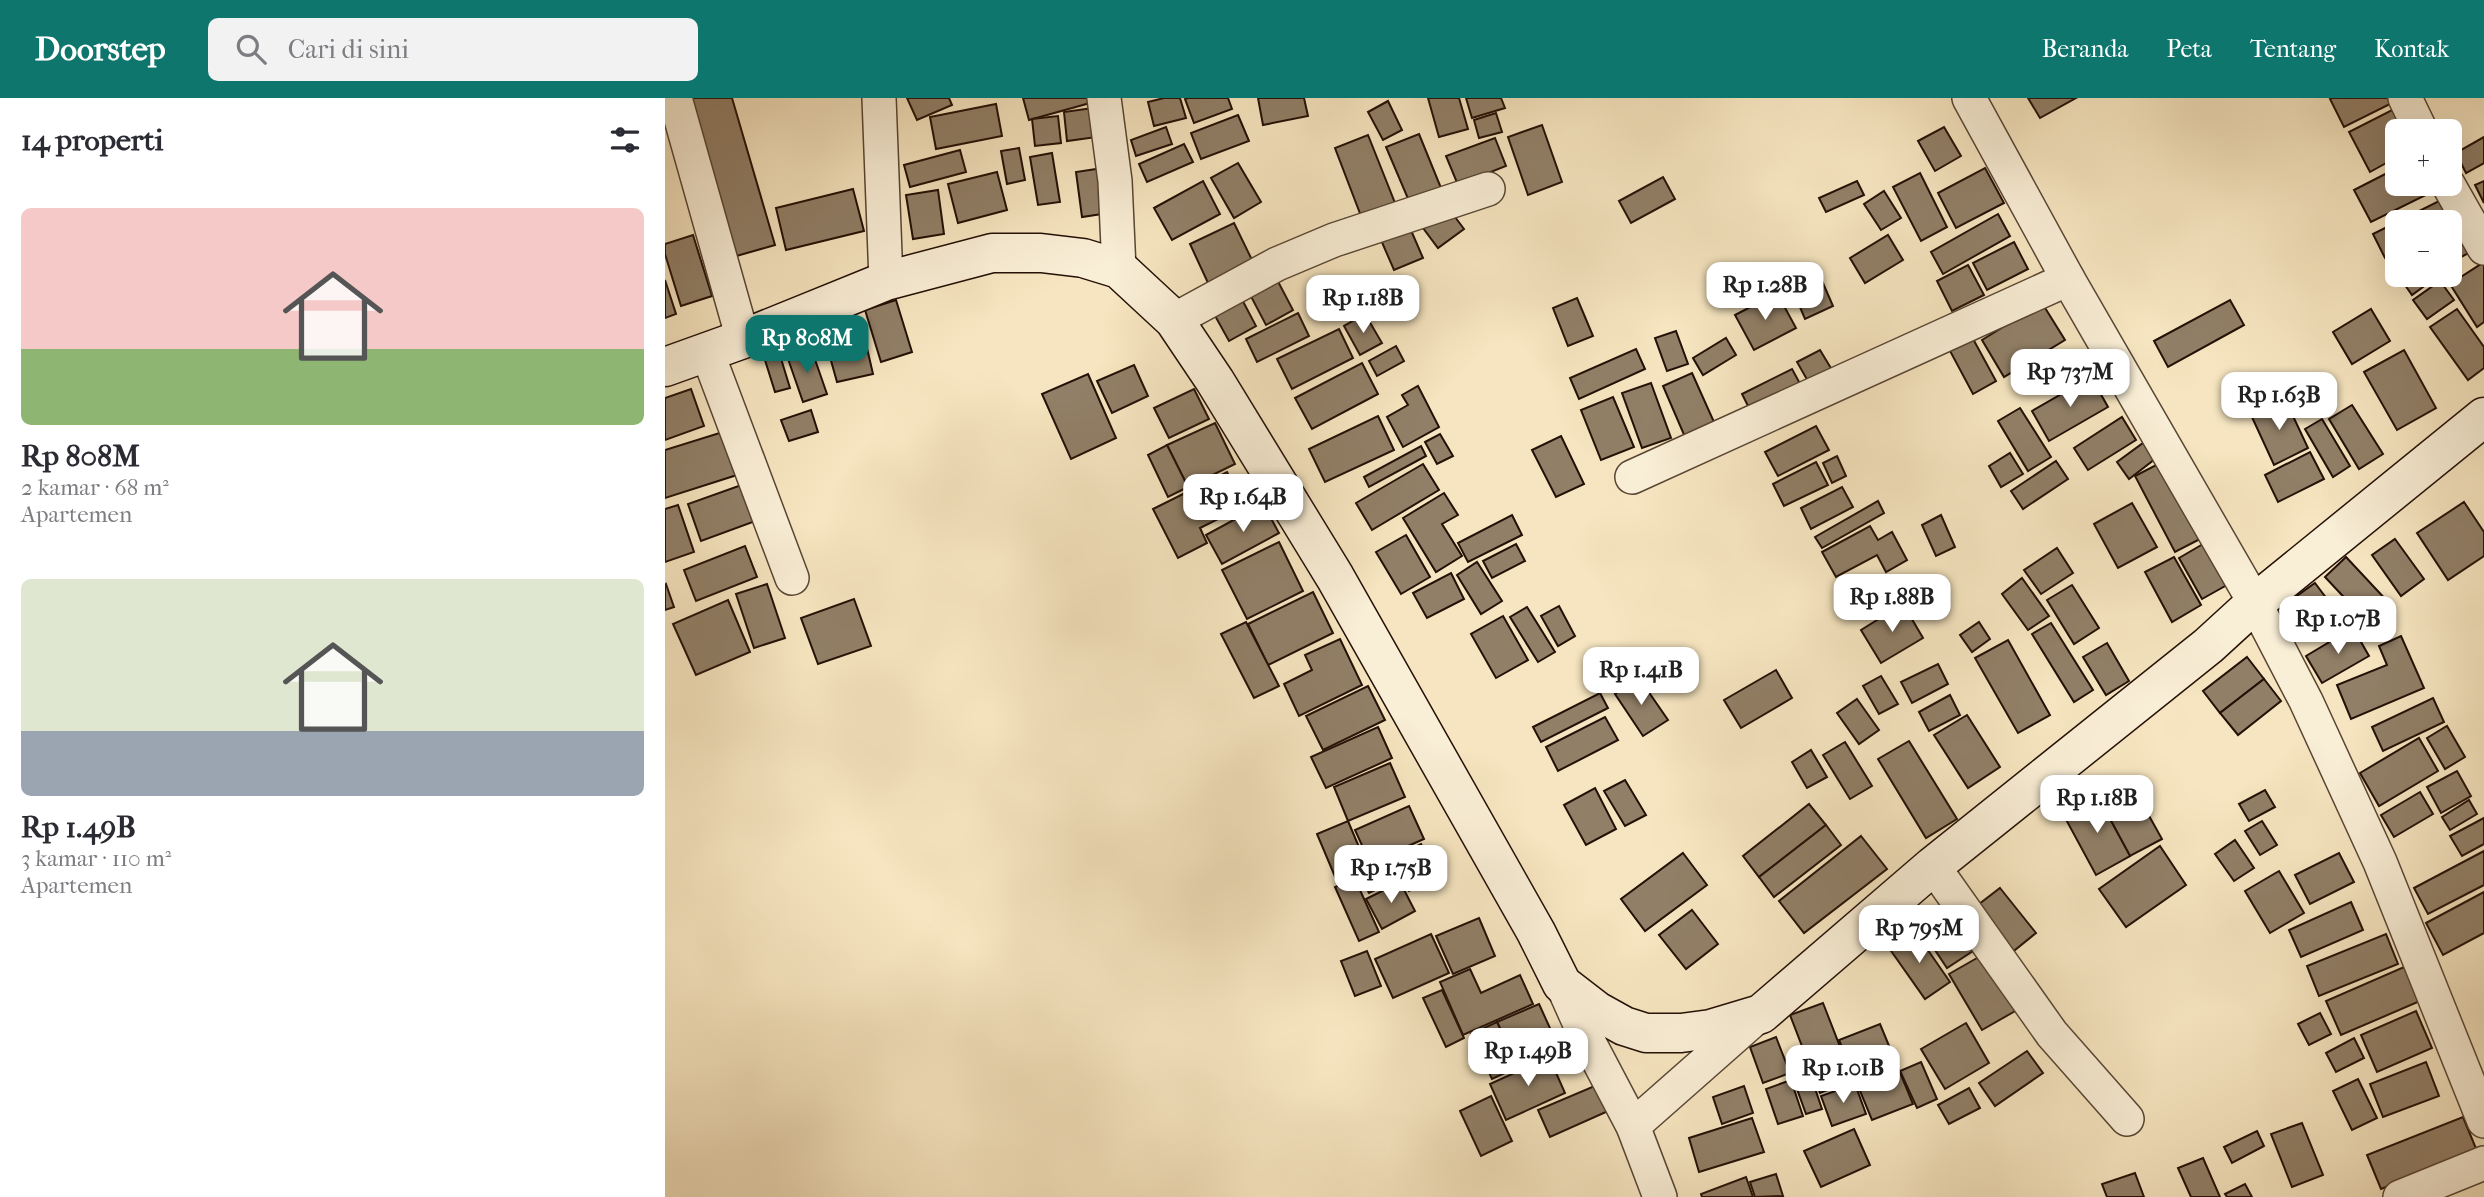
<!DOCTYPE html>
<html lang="id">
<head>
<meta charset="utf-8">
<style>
  body { margin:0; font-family:"IM FELL French Canon",serif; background:#f2f2f3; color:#2b2b33; height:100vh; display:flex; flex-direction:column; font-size:26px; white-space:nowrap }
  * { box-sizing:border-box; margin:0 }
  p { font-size:23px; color:#7c7c81 }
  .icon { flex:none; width:38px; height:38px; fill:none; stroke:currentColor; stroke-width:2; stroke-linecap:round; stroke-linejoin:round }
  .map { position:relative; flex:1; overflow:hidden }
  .details { display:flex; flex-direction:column; background:#fff; width:665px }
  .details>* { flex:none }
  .buttons { position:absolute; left:1720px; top:21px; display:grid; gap:14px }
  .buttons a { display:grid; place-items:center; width:77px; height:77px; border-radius:10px; background:#fff; box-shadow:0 7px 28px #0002; font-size:35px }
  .price { position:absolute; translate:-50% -60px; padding:0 16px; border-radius:14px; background:#fff; color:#222; font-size:23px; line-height:46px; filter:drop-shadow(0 2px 4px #0008) }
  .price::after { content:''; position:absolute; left:50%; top:42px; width:21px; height:16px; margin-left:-10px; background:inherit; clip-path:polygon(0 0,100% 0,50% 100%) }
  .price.selected { background:#0f766e; color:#fff }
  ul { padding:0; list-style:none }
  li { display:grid; align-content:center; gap:14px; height:371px; padding:0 21px }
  li span { display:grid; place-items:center; height:217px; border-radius:10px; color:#555 }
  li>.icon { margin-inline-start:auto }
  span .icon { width:126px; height:126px; fill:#fffc; stroke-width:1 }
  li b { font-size:30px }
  h2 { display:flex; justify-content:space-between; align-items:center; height:84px; padding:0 21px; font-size:30px }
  header { display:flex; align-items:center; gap:42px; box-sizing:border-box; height:98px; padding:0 35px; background:#0f766e; color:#fff }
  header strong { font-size:33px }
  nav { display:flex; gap:38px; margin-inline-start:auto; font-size:24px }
  .search { width:490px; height:63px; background:#f2f2f3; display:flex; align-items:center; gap:18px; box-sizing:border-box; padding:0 24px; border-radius:10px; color:#7c7c81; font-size:26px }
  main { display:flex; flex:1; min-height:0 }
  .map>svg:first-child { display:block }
</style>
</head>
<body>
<header>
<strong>Doorstep</strong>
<div class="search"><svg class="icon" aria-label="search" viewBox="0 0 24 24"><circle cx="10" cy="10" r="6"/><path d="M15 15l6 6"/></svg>Cari di sini</div>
<nav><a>Beranda</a><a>Peta</a><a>Tentang</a><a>Kontak</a></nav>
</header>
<main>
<section class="details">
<h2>14 properti<svg class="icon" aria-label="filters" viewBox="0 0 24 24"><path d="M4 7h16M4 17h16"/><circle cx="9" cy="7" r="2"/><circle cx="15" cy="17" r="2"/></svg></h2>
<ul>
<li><span style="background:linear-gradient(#f6c9c9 65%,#8fb573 0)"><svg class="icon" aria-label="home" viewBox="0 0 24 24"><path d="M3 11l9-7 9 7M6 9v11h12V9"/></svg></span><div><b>Rp 808M</b><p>2 kamar · 68 m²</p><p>Apartemen</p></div></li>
<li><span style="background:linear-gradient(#dfe7d0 70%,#9aa5b1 0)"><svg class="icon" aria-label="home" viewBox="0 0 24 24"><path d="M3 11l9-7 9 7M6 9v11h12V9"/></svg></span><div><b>Rp 1.49B</b><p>3 kamar · 110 m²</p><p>Apartemen</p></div></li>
</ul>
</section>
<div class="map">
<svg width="1819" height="1099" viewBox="0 0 1819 1099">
  <rect width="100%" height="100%" fill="#f6e5c0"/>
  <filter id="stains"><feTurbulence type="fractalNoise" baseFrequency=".00286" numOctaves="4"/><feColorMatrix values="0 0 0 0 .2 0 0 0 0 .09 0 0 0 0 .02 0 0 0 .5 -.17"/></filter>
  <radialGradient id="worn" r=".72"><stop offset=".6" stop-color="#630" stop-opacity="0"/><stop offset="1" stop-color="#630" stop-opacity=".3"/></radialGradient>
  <!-- building -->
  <g fill="#917f67" stroke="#241006" stroke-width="2">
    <polygon points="21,0 67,0 110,147 68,159"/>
    <polygon points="242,0 284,0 287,7 252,22"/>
    <polygon points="358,0 423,0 425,5 364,22"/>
    <polygon points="499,0 515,0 521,20 489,28 483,4"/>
    <polygon points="523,0 563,0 567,11 529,25 520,1"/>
    <polygon points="593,0 639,0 643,18 598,27"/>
    <polygon points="763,0 794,0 803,31 774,39"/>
    <polygon points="801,0 836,0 840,10 807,20"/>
    <polygon points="1363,0 1411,0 1375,20"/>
    <polygon points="1667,0 1732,0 1733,2 1679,29 1665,1"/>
    <polygon points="723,3 737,32 718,42 703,14"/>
    <polygon points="331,6 337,38 271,51 265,19"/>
    <polygon points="435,9 439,38 402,43 399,14"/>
    <polygon points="1729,11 1740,33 1732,33 1732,59 1705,74 1684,34"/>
    <polygon points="831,15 837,34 814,40 809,22"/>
    <polygon points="573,17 584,43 536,61 526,35"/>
    <polygon points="393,18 396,45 370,48 367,21"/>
    <polygon points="877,27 897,84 863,97 843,39"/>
    <polygon points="501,29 507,46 471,58 466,42"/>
    <polygon points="1279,29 1296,58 1270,73 1253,43"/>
    <polygon points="754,36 776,90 744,103 721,49"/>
    <polygon points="703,37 730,105 696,118 670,50"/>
    <polygon points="1819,39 1819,65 1801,75 1791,55"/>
    <polygon points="830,40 841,68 793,87 781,58"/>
    <polygon points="519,46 528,64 482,84 474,66"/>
    <polygon points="354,50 360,82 342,86 336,53"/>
    <polygon points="295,52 301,74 245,89 239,67"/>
    <polygon points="387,55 395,104 373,107 365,59"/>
    <polygon points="573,65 596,104 569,120 546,80"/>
    <polygon points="438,70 444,115 417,119 411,74"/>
    <polygon points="1320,70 1339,105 1291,130 1273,95"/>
    <polygon points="1732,70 1732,86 1771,86 1773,91 1706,124 1689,92"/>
    <polygon points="332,74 342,112 293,125 283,86"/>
    <polygon points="1255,75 1282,129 1256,143 1228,89"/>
    <polygon points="998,79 1010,101 966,125 954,103"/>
    <polygon points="538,83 555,116 507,142 489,110"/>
    <polygon points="1192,83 1199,97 1161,114 1154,100"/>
    <polygon points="1819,83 1819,105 1810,87"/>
    <polygon points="188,91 199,133 121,152 111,110"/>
    <polygon points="273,92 279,136 248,141 241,97"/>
    <polygon points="1219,93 1236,120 1216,132 1199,106"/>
    <polygon points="1784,98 1796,122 1785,127 1785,124 1732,124 1732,154 1720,160 1708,136"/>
    <polygon points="784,111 799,131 773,150 758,130"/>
    <polygon points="1333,116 1345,138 1278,176 1266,154"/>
    <polygon points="1796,124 1811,151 1785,165 1785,130"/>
    <polygon points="569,125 588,164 543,185 525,146"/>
    <polygon points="745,130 758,160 729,172 716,142"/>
    <polygon points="28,137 47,198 16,208 0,156 0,146"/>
    <polygon points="1223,137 1238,162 1200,185 1185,160"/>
    <polygon points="1349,144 1363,171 1322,192 1308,165"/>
    <polygon points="1819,164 1819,224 1812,229 1785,186"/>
    <polygon points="1303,167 1319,197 1287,213 1272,183"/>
    <polygon points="608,174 628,212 601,227 581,189"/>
    <polygon points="1154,176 1168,208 1140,221 1126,188"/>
    <polygon points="1733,177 1750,177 1758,189 1747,197"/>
    <polygon points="0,182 11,216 0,220"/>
    <polygon points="1775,183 1789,202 1762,221 1748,202"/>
    <polygon points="572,192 591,228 564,243 544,207"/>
    <polygon points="1112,195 1131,230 1089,252 1070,217"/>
    <polygon points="912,200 928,238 903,248 888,210"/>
    <polygon points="231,202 247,254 216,264 200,212"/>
    <polygon points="1565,202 1579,227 1503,269 1489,243"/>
    <polygon points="1377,205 1400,242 1339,279 1317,242"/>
    <polygon points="1706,211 1725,243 1687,266 1668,234"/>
    <polygon points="1792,211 1819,249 1819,270 1803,282 1765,229"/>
    <polygon points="633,215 644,238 592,264 581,241"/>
    <polygon points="700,216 717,245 695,257 679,228"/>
    <polygon points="190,222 197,247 171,254 163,229"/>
    <polygon points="674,231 688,260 627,291 612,261"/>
    <polygon points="1011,233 1023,266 1002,273 990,240"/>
    <polygon points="1307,239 1331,283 1308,296 1284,251"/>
    <polygon points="1061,240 1071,257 1038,277 1028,260"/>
    <polygon points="731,248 739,263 712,278 704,263"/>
    <polygon points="146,250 162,296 138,304 122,258"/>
    <polygon points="202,250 208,276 172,284 165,259"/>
    <polygon points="971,251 980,271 914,301 905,280"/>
    <polygon points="1155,252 1167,272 1144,285 1132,264"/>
    <polygon points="1739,252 1771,310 1732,332 1699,274"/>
    <polygon points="114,254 125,290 110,294 99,259"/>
    <polygon points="697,265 713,296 647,331 630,300"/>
    <polygon points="469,267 483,298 447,315 432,283"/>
    <polygon points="1127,271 1139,293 1088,318 1077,296"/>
    <polygon points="1027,275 1053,333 1023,346 998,288"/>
    <polygon points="423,276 451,340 406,361 377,296"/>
    <polygon points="1426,279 1443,309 1384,343 1367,313"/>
    <polygon points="986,285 1006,340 977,350 957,295"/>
    <polygon points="753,288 774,329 738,349 722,319 743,307 737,297"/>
    <polygon points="26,291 39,328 0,342 0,300"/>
    <polygon points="529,291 544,321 504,340 489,310"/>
    <polygon points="948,299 969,349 936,362 916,312"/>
    <polygon points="1620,301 1643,350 1609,367 1586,317"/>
    <polygon points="1687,307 1718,356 1694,371 1664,321"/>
    <polygon points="1355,310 1386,359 1363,373 1333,323"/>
    <polygon points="146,312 153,334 124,343 116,322"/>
    <polygon points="713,318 729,352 660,384 644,351"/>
    <polygon points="1457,319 1471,342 1423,372 1409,350"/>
    <polygon points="1657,321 1685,368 1668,379 1640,331"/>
    <polygon points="550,325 570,366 523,389 502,347"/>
    <polygon points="1151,328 1164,352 1113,378 1100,354"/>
    <polygon points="61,333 75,376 0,400 0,352"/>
    <polygon points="775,336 788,358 772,366 760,344"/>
    <polygon points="896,338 919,386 891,399 867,352"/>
    <polygon points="1478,345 1490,361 1464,381 1452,364"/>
    <polygon points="502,347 523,389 503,399 483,357"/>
    <polygon points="756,348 761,358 704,389 699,379"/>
    <polygon points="1645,354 1659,381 1613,404 1600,377"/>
    <polygon points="1345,355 1358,376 1336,389 1324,368"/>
    <polygon points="1172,358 1181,378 1167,385 1158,365"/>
    <polygon points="1391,363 1403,381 1358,411 1346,393"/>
    <polygon points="1151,364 1163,387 1119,408 1108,386"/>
    <polygon points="1495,365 1535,441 1510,454 1470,378"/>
    <polygon points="758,366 774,392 707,432 691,405"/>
    <polygon points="562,374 579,408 535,430 542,445 513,460 488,411"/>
    <polygon points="82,385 96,421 36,443 23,406"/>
    <polygon points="1177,389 1188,409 1146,431 1136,410"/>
    <polygon points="779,395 793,417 777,426 797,458 771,474 738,420"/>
    <polygon points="1213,403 1219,415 1157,450 1150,439"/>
    <polygon points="1799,404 1819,434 1819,458 1783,482 1752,435"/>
    <polygon points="1467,405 1492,449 1453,470 1429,426"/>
    <polygon points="598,406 614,435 557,466 541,437"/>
    <polygon points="13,407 29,454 0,464 0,411"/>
    <polygon points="847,417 857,437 803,464 793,445"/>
    <polygon points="1276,417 1290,449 1271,458 1257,427"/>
    <polygon points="1205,428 1213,442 1227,434 1242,462 1221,474 1212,457 1171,479 1157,454"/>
    <polygon points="741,437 765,479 736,496 711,454"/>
    <polygon points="1730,441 1759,481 1736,498 1707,457"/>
    <polygon points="614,444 638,493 582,521 557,472"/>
    <polygon points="851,446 860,463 827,480 818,463"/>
    <polygon points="1538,446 1562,487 1537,501 1514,460"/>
    <polygon points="80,448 92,479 31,503 19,472"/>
    <polygon points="1392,450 1408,475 1376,496 1359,472"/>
    <polygon points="1509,459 1536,507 1507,524 1480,474"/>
    <polygon points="1681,459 1724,505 1703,525 1660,479"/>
    <polygon points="812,464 837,503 816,516 792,477"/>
    <polygon points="786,475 799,501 762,520 748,495"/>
    <polygon points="1357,480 1384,518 1363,532 1337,496"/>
    <polygon points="1650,485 1662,501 1641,517 1629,500"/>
    <polygon points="1,486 9,509 0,512 0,487"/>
    <polygon points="102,486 120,540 89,550 71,496"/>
    <polygon points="1407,487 1434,530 1409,546 1382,502"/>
    <polygon points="648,494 668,535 603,567 583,526"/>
    <polygon points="189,501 206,548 153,566 136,520"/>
    <polygon points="63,502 85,554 31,577 8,526"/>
    <polygon points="1238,506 1258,540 1216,565 1196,532"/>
    <polygon points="1674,506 1685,525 1658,541 1647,522"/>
    <polygon points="894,508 910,538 893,548 876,518"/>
    <polygon points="862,509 890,554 873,564 845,519"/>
    <polygon points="838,518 863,562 831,580 806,536"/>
    <polygon points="581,524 614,588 589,600 556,536"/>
    <polygon points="1314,524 1325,541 1307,554 1295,537"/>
    <polygon points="1386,525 1428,592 1409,604 1367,536"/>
    <polygon points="1688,530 1704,558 1657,585 1641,558"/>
    <polygon points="1736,538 1759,590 1686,621 1672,587 1722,567 1714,548"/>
    <polygon points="675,541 697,587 634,618 619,586 647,572 640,557"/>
    <polygon points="1343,542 1385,617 1353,635 1310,560"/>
    <polygon points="1442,545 1464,583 1441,597 1418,559"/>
    <polygon points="1582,559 1599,581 1555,615 1538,593"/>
    <polygon points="1273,566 1283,586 1247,605 1236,584"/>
    <polygon points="1111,572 1127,600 1076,630 1059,602"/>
    <polygon points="1216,578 1233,606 1214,616 1198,588"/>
    <polygon points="974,580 1003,622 978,638 950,596"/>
    <polygon points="1599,581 1616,603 1573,637 1555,615"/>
    <polygon points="703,588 720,622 658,652 641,618"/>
    <polygon points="935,595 943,610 876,644 868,629"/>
    <polygon points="1285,597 1295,617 1264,633 1254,614"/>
    <polygon points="1768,600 1779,624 1718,653 1707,629"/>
    <polygon points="1192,601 1214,632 1194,646 1172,615"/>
    <polygon points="1302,617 1335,669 1303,690 1269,637"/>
    <polygon points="940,619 953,642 893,673 881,649"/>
    <polygon points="1782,628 1800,659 1780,671 1762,640"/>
    <polygon points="713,629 727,660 661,690 646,659"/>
    <polygon points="1754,640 1773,673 1714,708 1695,675"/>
    <polygon points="1244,643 1292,721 1261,740 1213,661"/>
    <polygon points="1180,644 1207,688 1185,701 1158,657"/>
    <polygon points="1146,652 1162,679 1142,690 1127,664"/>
    <polygon points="725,665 740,699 683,723 669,689"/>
    <polygon points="1792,673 1806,698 1776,715 1762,689"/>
    <polygon points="1463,680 1497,741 1465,758 1432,697"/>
    <polygon points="960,682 981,717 960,728 939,693"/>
    <polygon points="930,690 951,731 921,747 899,707"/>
    <polygon points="1600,692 1610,709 1584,723 1574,706"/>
    <polygon points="1755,694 1768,716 1729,739 1716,717"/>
    <polygon points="1432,697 1465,758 1431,777 1398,716"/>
    <polygon points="1804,702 1812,716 1785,732 1777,719"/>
    <polygon points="1144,706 1161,727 1094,779 1078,758"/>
    <polygon points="744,708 759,741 705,765 690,732"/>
    <polygon points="1819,720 1819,746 1797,758 1785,738"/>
    <polygon points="683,723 702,768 671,781 652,736"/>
    <polygon points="1597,723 1612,747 1595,757 1580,733"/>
    <polygon points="1161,727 1176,747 1109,799 1094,779"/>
    <polygon points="1196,738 1222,771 1139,835 1114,803"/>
    <polygon points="1570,742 1589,770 1569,783 1550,756"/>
    <polygon points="756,746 772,779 744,793 737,779 704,795 694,776"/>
    <polygon points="1495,748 1521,787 1461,829 1434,791"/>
    <polygon points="1819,753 1819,787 1763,816 1749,790"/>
    <polygon points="1018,755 1042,787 980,833 956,801"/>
    <polygon points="1674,755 1689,784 1645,806 1630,777"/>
    <polygon points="1614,773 1639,815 1605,835 1580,793"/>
    <polygon points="690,781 714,834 694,843 670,789"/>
    <polygon points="735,784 750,813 717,831 701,801"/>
    <polygon points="1335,790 1371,835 1345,856 1309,810"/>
    <polygon points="1819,794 1819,835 1778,857 1761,825"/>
    <polygon points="1284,804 1314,849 1282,870 1252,825"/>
    <polygon points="1686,804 1698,832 1636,859 1624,832"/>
    <polygon points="1027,812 1053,846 1021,871 994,837"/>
    <polygon points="814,820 830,858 788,876 771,838"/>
    <polygon points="1249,832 1285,884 1260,901 1224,850"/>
    <polygon points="766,836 784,875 728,900 710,861"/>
    <polygon points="1721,836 1733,866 1654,898 1642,868"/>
    <polygon points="702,853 716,888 690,898 676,863"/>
    <polygon points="1319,856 1352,912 1317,932 1284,876"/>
    <polygon points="1739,869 1755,903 1676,937 1661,903"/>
    <polygon points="805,871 816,895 855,877 868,906 798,937 775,884"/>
    <polygon points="777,892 799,940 781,949 758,900"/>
    <polygon points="1158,905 1188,982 1155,995 1125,917"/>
    <polygon points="874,906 894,950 853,969 832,924"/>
    <polygon points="1751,913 1767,950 1712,974 1696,937"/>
    <polygon points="1655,915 1666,936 1644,947 1633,926"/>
    <polygon points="832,924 853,969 827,981 806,936"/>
    <polygon points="1301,925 1324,965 1280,991 1256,951"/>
    <polygon points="1215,926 1248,1006 1207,1022 1174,942"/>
    <polygon points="1111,939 1125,975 1098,985 1085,949"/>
    <polygon points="1689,940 1699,960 1671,974 1661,955"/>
    <polygon points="1362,953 1378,975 1330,1008 1314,985"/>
    <polygon points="884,959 900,995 841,1022 825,986"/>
    <polygon points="1141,964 1157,1011 1141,1016 1124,969"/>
    <polygon points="1256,964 1272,1001 1252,1010 1235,973"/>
    <polygon points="1761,964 1774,998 1718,1019 1705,986"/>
    <polygon points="1693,981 1712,1020 1687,1032 1668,993"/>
    <polygon points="1126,982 1138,1018 1113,1026 1101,991"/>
    <polygon points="939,984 950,1010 885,1039 873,1012"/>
    <polygon points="1190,986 1201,1016 1167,1028 1156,998"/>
    <polygon points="1079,988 1088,1015 1057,1026 1048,999"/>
    <polygon points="1304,990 1315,1010 1284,1026 1273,1007"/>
    <polygon points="826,998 847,1043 816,1058 795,1013"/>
    <polygon points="1798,1019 1812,1053 1716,1091 1702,1057"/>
    <polygon points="1087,1020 1099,1054 1034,1074 1024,1040"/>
    <polygon points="1637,1025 1658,1077 1627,1089 1606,1036"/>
    <polygon points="1189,1031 1205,1067 1156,1089 1139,1053"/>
    <polygon points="1592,1033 1599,1048 1567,1065 1559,1049"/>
    <polygon points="1538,1060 1555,1099 1526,1099 1513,1070"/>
    <polygon points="1470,1075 1479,1099 1442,1099 1437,1086"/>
    <polygon points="1111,1076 1118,1098 1090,1099 1085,1084"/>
    <polygon points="1081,1079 1088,1099 1037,1099 1036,1096"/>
    <polygon points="1580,1086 1587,1099 1562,1099 1560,1096"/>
  </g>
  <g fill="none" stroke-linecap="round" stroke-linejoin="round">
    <!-- minor casing -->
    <g stroke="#584534" stroke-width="36">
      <g id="minor">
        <polyline points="10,0 78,241"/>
        <polyline points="214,0 221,183"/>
        <polyline points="439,0 450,83 454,171"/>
        <polyline points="1304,0 1403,181 1590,505 1641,603 1715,764 1819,1023"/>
        <polyline points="1740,0 1756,33"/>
        <polyline points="1783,86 1819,150"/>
        <polyline points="509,222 612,166 669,142 823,91"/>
        <polyline points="42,254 127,480"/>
        <polyline points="967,379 1403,181"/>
        <polyline points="1268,768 1387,936 1462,1021"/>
        <polyline points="897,886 918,933 968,1028 995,1099"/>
        <polyline points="968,1028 1095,916"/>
        <polyline points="1735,1099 1819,1065"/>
      </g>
    </g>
    <!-- secondary casing -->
    <g stroke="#241006" stroke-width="41">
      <polyline id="secondary" points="0,269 78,241 221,183 327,155 376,155 418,160 454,171 509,222 550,283 670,479 871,834 897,886 932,913 959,928 981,935 1016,935 1046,931 1096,916 1268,768 1543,548 1590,505 1819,319"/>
    </g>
    <!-- minor -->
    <use href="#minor" stroke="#f9eed6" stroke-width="33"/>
    <!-- secondary -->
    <use href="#secondary" stroke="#f9eed6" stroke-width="38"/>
  </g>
  <rect width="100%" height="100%" filter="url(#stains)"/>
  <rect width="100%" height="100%" fill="url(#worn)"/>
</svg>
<div class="buttons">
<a>+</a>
<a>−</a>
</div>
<b class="price" style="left:1100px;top:224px">Rp 1.28B</b>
<b class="price" style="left:698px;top:237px">Rp 1.18B</b>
<b class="price selected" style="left:142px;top:277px">Rp 808M</b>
<b class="price" style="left:1405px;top:311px">Rp 737M</b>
<b class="price" style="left:1614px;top:334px">Rp 1.63B</b>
<b class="price" style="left:578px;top:436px">Rp 1.64B</b>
<b class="price" style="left:1227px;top:536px">Rp 1.88B</b>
<b class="price" style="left:1673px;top:558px">Rp 1.07B</b>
<b class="price" style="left:976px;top:609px">Rp 1.41B</b>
<b class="price" style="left:1432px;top:737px">Rp 1.18B</b>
<b class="price" style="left:726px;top:807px">Rp 1.75B</b>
<b class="price" style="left:1254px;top:867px">Rp 795M</b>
<b class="price" style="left:863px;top:990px">Rp 1.49B</b>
<b class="price" style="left:1178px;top:1007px">Rp 1.01B</b>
</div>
</main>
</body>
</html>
